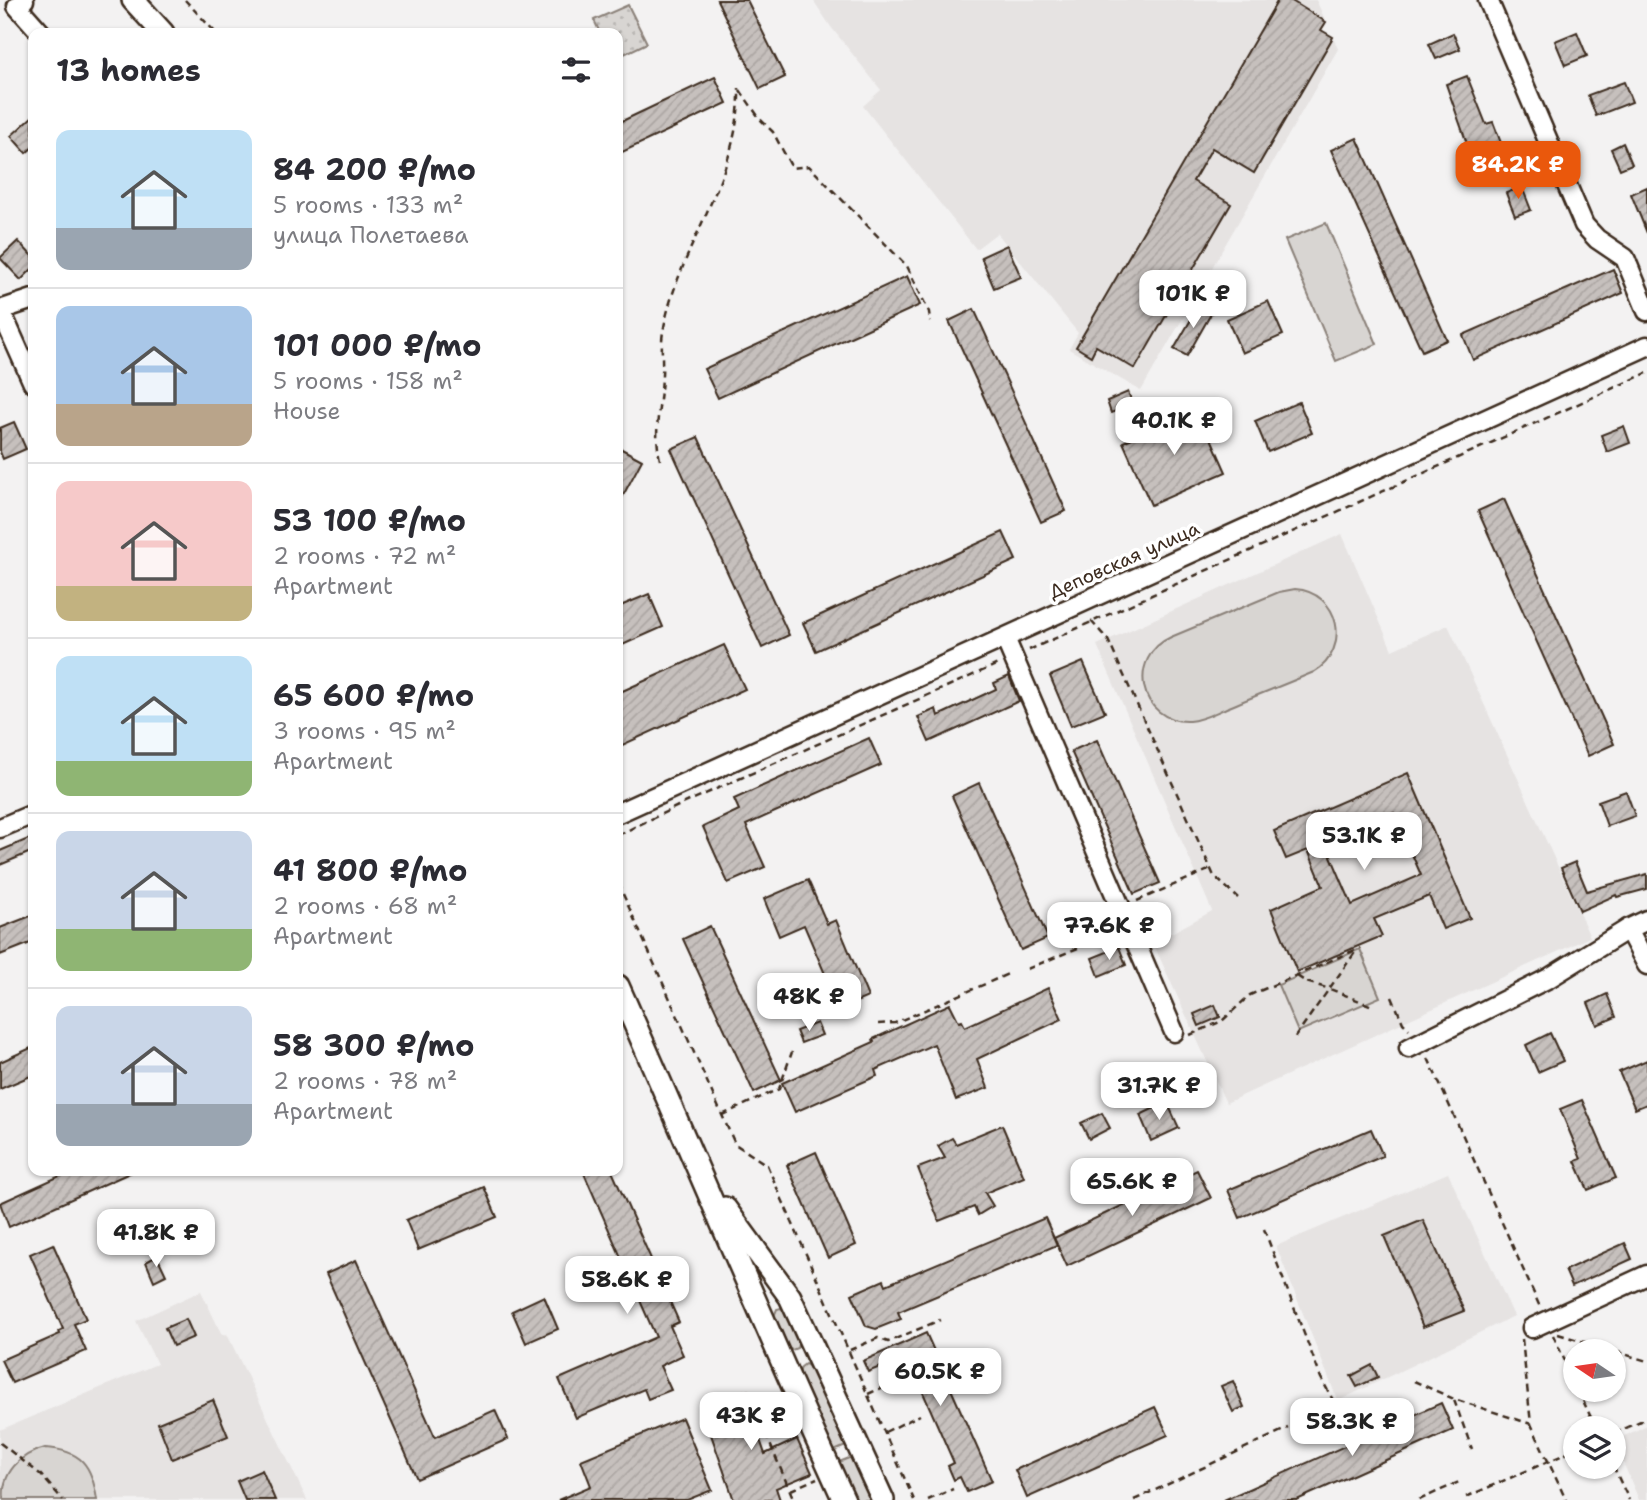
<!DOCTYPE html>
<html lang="en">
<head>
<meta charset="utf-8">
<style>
  body { margin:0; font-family:"Shantell Sans",sans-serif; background:#f2f2f3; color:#2b2b33; height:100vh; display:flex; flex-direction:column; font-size:26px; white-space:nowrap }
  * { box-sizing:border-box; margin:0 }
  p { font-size:23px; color:#7c7c81 }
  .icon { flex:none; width:38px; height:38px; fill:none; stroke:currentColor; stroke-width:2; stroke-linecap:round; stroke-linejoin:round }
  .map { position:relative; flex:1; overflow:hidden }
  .drawer { position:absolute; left:28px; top:28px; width:595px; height:1148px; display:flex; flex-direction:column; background:#fff; border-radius:14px; box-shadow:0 2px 5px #0004 }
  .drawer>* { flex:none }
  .needle { width:46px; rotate:283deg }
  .controls { position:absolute; left:1563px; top:1339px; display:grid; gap:14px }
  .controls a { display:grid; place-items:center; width:63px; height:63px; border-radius:50%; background:#fff; box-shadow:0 2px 5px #0004; font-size:35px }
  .price { position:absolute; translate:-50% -60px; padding:0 16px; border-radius:14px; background:#fff; color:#222; font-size:23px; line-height:46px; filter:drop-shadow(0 2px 4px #0008) }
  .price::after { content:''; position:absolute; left:50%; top:42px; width:21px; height:16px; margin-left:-10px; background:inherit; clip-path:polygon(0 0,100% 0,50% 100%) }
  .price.selected { background:#ea580c; color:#fff }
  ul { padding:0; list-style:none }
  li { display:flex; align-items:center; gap:21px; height:175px; padding:0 28px }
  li+li { border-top:2px solid #e1e1e2 }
  li span { display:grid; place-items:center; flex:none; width:196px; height:140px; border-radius:14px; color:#555 }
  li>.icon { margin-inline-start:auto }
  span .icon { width:84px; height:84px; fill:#fffc; stroke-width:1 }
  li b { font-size:30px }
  h2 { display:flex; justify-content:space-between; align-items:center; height:84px; padding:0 28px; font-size:30px }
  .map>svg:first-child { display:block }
</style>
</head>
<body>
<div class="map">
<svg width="1647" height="1500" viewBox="0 0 1647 1500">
  <defs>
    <pattern id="park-dots" width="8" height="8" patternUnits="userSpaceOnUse" patternTransform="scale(1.75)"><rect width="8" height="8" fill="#d8d5d2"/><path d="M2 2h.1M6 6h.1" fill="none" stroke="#bab7b4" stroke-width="1.8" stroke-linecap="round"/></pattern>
    <pattern id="building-hatch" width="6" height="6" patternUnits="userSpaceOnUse" patternTransform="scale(1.75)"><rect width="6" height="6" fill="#c6c0bd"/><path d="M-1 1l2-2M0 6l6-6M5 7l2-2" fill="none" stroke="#aba5a2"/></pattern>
  </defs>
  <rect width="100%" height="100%" fill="#f3f2f2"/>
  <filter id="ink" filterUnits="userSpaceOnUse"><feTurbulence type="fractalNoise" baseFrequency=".0143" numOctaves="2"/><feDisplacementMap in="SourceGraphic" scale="14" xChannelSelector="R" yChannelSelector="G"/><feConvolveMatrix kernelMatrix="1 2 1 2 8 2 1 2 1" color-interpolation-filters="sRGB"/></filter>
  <g filter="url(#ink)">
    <!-- built -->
    <g fill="#e6e3e2">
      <polygon points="813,0 1316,0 1326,22 1321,30 1333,37 1338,49 1141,391 1069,349 1078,333 997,233 976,249 863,106 881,90 831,27"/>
      <polygon points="1342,534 1392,650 1448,625 1590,937 1226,1103 1153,943 1212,911 1097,645"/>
      <polygon points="1448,1173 1514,1316 1338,1401 1276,1246"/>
      <polygon points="201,1291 222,1335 227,1334 307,1500 0,1500 0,1430 157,1364 136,1321"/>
      <polygon points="1647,1425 1647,1500 1639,1500 1614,1441"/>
    </g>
    <!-- grass -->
    <g fill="#d8d5d2" stroke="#8a8078" stroke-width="2">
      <polygon points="1326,223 1377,344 1336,361 1285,240"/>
      <path d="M1295 589C1340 592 1352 649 1314 672 1286 684 1257 695 1229 707 1216 712 1203 720 1189 721 1139 723 1126 657 1171 637L1279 592Z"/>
      <polygon points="1360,949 1380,997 1298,1032 1278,985"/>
      <polygon points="781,1308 786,1310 799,1342 797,1348 792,1350 787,1347 774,1316 777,1309"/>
      <polygon points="805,1364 810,1367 846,1446 834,1451 799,1374 801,1367"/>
      <path d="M45 1448C81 1450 92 1465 97 1500H4C1 1473 20 1454 45 1448Z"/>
      <polygon points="854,1456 874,1500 856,1500 839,1462"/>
    </g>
    <!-- park -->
    <polygon fill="url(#park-dots)" stroke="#8a8078" stroke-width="2" points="628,5 647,43 618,57 618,33 600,33 594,20"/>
    <!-- building -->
    <g fill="url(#building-hatch)" stroke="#3b2a1e" stroke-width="2" fill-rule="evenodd">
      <polygon points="717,0 747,0 785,77 760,89"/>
      <polygon points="1278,0 1290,0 1326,22 1321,30 1333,37 1254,173 1212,148 1193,181 1231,204 1135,369 1096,346 1091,356 1076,347"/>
      <polygon points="1577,32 1587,56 1565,65 1555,41"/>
      <polygon points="1453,33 1460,49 1436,59 1429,44"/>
      <polygon points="1467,76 1486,124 1493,122 1501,143 1471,155 1446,84"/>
      <polygon points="715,77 727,103 618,154 618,123"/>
      <polygon points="1624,82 1632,102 1596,116 1588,95"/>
      <polygon points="33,116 33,147 26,153 11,136"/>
      <polygon points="1357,138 1447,340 1422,351 1331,150"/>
      <polygon points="1623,143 1632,164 1620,169 1611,149"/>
      <polygon points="1522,187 1531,210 1515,216 1506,193"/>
      <polygon points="1647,187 1647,233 1631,194"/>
      <polygon points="18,241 33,257 33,268 21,280 0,258"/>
      <polygon points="1007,245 1021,277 994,288 981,257"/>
      <polygon points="1613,269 1623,293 1473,360 1463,335"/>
      <polygon points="907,276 920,305 718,398 704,369"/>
      <polygon points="1268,301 1283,335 1242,353 1227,319"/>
      <polygon points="1200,304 1212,312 1187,356 1174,349"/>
      <polygon points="974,309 1066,511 1041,522 949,321"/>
      <polygon points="1128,392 1133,404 1111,413 1107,401"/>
      <polygon points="1299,402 1312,433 1268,452 1255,421"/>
      <polygon points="1198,409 1226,472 1151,505 1123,442"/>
      <polygon points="14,422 26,449 3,459 0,452 0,428"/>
      <polygon points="1624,426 1630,443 1607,452 1601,435"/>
      <polygon points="698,437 789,635 762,648 671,449"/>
      <polygon points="618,447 642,460 618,505"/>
      <polygon points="1504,499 1614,744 1588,756 1478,511"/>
      <polygon points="1003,532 1016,560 816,651 803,623"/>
      <polygon points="649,594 663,627 618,647 618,607"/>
      <polygon points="724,645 745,689 618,747 618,693"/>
      <polygon points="1083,662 1105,712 1071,726 1050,676"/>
      <polygon points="1009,676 1019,701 929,742 918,717 936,709 938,716 996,689 994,683"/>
      <polygon points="869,738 881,765 746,825 765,867 728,883 703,827 739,810 734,799"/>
      <polygon points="1097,740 1160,883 1134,894 1071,751"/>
      <path d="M1408 773 1470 918 1443 929 1429 896 1374 919 1382 936 1297 972 1271 909 1323 886 1308 850 1286 859 1274 831ZM1394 813 1421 875 1352 905 1325 842Z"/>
      <polygon points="979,783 1048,938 1021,950 952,796"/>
      <polygon points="1626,791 1635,816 1607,826 1598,801"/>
      <polygon points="33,837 33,851 0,865 0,851"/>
      <polygon points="1575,862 1587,891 1647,874 1647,889 1617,897 1616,895 1580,911 1561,868"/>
      <polygon points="808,880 827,924 836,920 868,997 840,1009 804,925 779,936 764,899"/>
      <polygon points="33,915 33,942 0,955 0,928"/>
      <polygon points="710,926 781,1080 754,1093 683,939"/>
      <polygon points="1119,947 1126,965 1099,976 1092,958"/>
      <polygon points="1048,988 1062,1019 977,1059 988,1088 956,1100 934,1044 875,1070 877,1076 795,1112 782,1083 874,1042 873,1039 950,1004 959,1022 962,1021 965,1027"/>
      <polygon points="1607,994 1616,1017 1597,1025 1588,1003"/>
      <polygon points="1215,1005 1220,1017 1199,1026 1194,1014"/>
      <polygon points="817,1023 822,1035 801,1043 796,1031"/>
      <polygon points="1550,1033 1563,1061 1538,1072 1526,1045"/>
      <polygon points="33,1047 33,1075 0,1089 0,1062"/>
      <polygon points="1647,1060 1647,1104 1635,1109 1619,1072"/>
      <polygon points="1582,1100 1616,1178 1588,1190 1575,1161 1581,1159 1560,1109"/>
      <polygon points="1167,1102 1179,1128 1151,1141 1140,1115"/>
      <polygon points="1102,1113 1110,1128 1089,1139 1081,1123"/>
      <polygon points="1002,1125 1024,1177 985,1193 993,1206 978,1215 974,1207 939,1221 918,1168 945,1158 938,1146 952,1138 956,1144"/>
      <polygon points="1371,1129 1383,1156 1240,1218 1228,1190"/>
      <polygon points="816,1152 856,1245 828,1258 787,1165"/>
      <polygon points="1197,1170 1211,1198 1067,1266 1054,1238"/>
      <polygon points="71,1171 134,1171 9,1227 0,1203"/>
      <polygon points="583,1171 612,1171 679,1322 670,1326 683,1355 660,1366 671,1390 648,1399 644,1389 576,1418 559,1379 656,1337"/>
      <polygon points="484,1187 497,1217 418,1250 406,1220"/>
      <polygon points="1045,1218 1057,1245 898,1312 901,1319 876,1329 866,1326 852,1294 884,1280 886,1285"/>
      <polygon points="1423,1220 1464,1311 1423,1327 1384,1236"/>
      <polygon points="140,1223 149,1243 138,1248 129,1228"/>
      <polygon points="1625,1243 1632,1259 1572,1286 1565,1270"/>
      <polygon points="53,1244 86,1319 74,1324 86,1351 12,1383 1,1360 60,1334 59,1331 63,1329 30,1254"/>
      <polygon points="157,1256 166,1275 154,1281 146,1262"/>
      <polygon points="356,1260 435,1437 495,1410 508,1439 417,1479 326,1274"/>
      <polygon points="544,1296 558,1329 526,1343 512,1311"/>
      <polygon points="186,1319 194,1337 173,1346 165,1328"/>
      <polygon points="926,1333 992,1481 967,1492 960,1477 954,1480 948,1466 954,1463 907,1356 868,1372 863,1361"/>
      <polygon points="1372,1365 1378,1377 1357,1387 1351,1376"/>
      <polygon points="1233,1381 1244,1407 1233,1412 1221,1386"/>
      <polygon points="743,1391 765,1454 797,1439 812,1473 776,1488 780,1500 734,1500 701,1406"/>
      <polygon points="213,1400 228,1436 172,1459 158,1423"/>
      <polygon points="1441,1403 1453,1430 1435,1438 1297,1500 1224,1500"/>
      <polygon points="1155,1407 1168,1435 1027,1498 1015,1470"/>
      <polygon points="682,1418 712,1490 687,1500 558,1500 591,1486 581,1460"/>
      <polygon points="262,1470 275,1500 245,1500 237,1481"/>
    </g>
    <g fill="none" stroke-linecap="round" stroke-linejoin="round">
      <!-- minor casing -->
      <g stroke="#3b2a1e" stroke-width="23">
        <g id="minor">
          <polyline points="24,0 17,6 41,33"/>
          <polyline points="1488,0 1584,225 1597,239 1625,258 1647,311"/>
          <polyline points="0,309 33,383"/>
          <polyline points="0,310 33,299"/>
          <polyline points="1005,638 1174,1032"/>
          <polyline points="618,813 1647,346"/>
          <polyline points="0,828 33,814"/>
          <polyline points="1628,929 1647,965"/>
          <polyline points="1409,1048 1549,978 1628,929 1647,920"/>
          <polyline points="1532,1328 1647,1275"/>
        </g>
      </g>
      <!-- major casing -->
      <g stroke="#3b2a1e" stroke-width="26">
        <g id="major">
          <polyline points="133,0 163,33"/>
          <path d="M618 986C694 1157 766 1330 844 1500"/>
          <polyline points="725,1208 790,1297 883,1500"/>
        </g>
      </g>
      <!-- path -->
      <g stroke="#3b2a1e" stroke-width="2.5" stroke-dasharray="7 5" stroke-linecap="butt">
        <polyline points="185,0 216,33"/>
        <polyline points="740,90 760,119 773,132 792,168 809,166 907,266 929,312 930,322"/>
        <path d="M660 460C653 428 661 406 662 375 663 359 660 343 664 327 680 244 741 175 739 88"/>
        <polyline points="1091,621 1108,640 1214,876 1238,898"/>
        <polyline points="1029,650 1647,373"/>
        <polyline points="618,835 678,806 998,664"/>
        <polyline points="618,883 735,1144 767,1165 914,1500"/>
        <polyline points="1137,901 1211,869"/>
        <polyline points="1027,969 1114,933"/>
        <polyline points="1297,976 1306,982 1330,989 1372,1006"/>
        <polyline points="1392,997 1403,1023 1409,1029"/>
        <polyline points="878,1024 895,1023 1008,974"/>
        <polyline points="1190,1035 1222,1021 1250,995 1360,948"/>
        <polyline points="1295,1037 1356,951"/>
        <polyline points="1428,1058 1540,1307"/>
        <polyline points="722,1115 779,1089 792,1052"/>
        <polyline points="1264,1229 1321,1378 1341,1415"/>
        <polyline points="1558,1334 1647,1361"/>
        <polyline points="1553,1335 1575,1383"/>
        <polyline points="1522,1339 1531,1424 1566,1500"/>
        <polyline points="850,1350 878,1338 888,1342 940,1320"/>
        <polyline points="1414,1381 1454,1399 1531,1424"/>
        <polyline points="747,1390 794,1500"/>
        <polyline points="1578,1390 1596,1428"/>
        <polyline points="868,1394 904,1378"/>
        <polyline points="1454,1400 1472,1449"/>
        <polyline points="885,1432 920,1415"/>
        <polyline points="1614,1433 1647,1418"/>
        <polyline points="0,1443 40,1474 63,1500"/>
        <polyline points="1613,1466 1629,1500"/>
        <polyline points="791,1490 817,1478"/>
        <polyline points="1466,1497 1575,1450"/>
        <polyline points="928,1500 953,1489"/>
        <polyline points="1134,1500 1288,1428"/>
        <polyline points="1419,1500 1459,1482"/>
      </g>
      <!-- minor -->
      <use href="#minor" stroke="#fff" stroke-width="18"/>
      <!-- major -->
      <use href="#major" stroke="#fff" stroke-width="21"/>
    </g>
  </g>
  <g text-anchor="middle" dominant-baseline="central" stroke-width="7" stroke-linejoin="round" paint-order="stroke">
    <!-- street labels -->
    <g font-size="19" fill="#3b2a1e" stroke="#fff">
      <text transform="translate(1124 560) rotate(-24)">Деповская улица</text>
    </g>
  </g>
</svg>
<div class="controls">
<a><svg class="needle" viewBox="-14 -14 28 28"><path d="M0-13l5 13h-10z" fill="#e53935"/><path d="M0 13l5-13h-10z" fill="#7c7c81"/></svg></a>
<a><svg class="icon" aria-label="layers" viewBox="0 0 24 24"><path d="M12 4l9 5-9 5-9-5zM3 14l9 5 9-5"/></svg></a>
</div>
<b class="price selected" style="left:1518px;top:201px">84.2K ₽</b>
<b class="price" style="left:1193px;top:330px">101K ₽</b>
<b class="price" style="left:1174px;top:457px">40.1K ₽</b>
<b class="price" style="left:1364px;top:872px">53.1K ₽</b>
<b class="price" style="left:1109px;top:962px">77.6K ₽</b>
<b class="price" style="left:809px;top:1033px">48K ₽</b>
<b class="price" style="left:1159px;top:1122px">31.7K ₽</b>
<b class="price" style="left:1132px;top:1218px">65.6K ₽</b>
<b class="price" style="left:156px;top:1269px">41.8K ₽</b>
<b class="price" style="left:627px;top:1316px">58.6K ₽</b>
<b class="price" style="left:940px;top:1408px">60.5K ₽</b>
<b class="price" style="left:751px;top:1452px">43K ₽</b>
<b class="price" style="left:1352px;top:1458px">58.3K ₽</b>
<section class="drawer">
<h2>13 homes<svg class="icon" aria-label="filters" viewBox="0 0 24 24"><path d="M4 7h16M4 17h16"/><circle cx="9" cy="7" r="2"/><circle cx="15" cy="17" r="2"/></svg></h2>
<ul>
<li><span style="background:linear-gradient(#bfe0f5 70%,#9aa5b1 0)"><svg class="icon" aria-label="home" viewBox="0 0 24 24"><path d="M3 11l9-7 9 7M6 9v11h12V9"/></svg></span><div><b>84 200 ₽/mo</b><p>5 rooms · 133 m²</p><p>улица Полетаева</p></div></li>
<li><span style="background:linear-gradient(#a9c7e8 70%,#b9a48a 0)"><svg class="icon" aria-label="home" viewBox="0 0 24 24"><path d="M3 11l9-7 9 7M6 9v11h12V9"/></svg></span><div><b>101 000 ₽/mo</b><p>5 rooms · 158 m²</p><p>House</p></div></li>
<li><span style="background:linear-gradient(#f6c9c9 75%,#c2b280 0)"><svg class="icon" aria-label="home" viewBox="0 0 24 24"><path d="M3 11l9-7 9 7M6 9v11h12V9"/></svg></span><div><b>53 100 ₽/mo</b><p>2 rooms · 72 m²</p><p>Apartment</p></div></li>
<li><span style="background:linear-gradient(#bfe0f5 75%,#8fb573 0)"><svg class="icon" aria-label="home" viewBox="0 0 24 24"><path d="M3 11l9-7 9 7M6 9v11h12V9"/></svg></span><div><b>65 600 ₽/mo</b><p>3 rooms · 95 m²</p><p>Apartment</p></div></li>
<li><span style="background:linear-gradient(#c9d6e8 70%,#8fb573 0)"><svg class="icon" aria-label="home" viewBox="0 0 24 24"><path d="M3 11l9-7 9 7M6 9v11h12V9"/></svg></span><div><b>41 800 ₽/mo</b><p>2 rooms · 68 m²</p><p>Apartment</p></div></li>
<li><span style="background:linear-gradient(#c9d6e8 70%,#9aa5b1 0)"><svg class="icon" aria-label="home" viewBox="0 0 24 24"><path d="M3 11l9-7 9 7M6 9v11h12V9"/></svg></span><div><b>58 300 ₽/mo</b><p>2 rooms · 78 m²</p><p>Apartment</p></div></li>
</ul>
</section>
</div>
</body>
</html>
